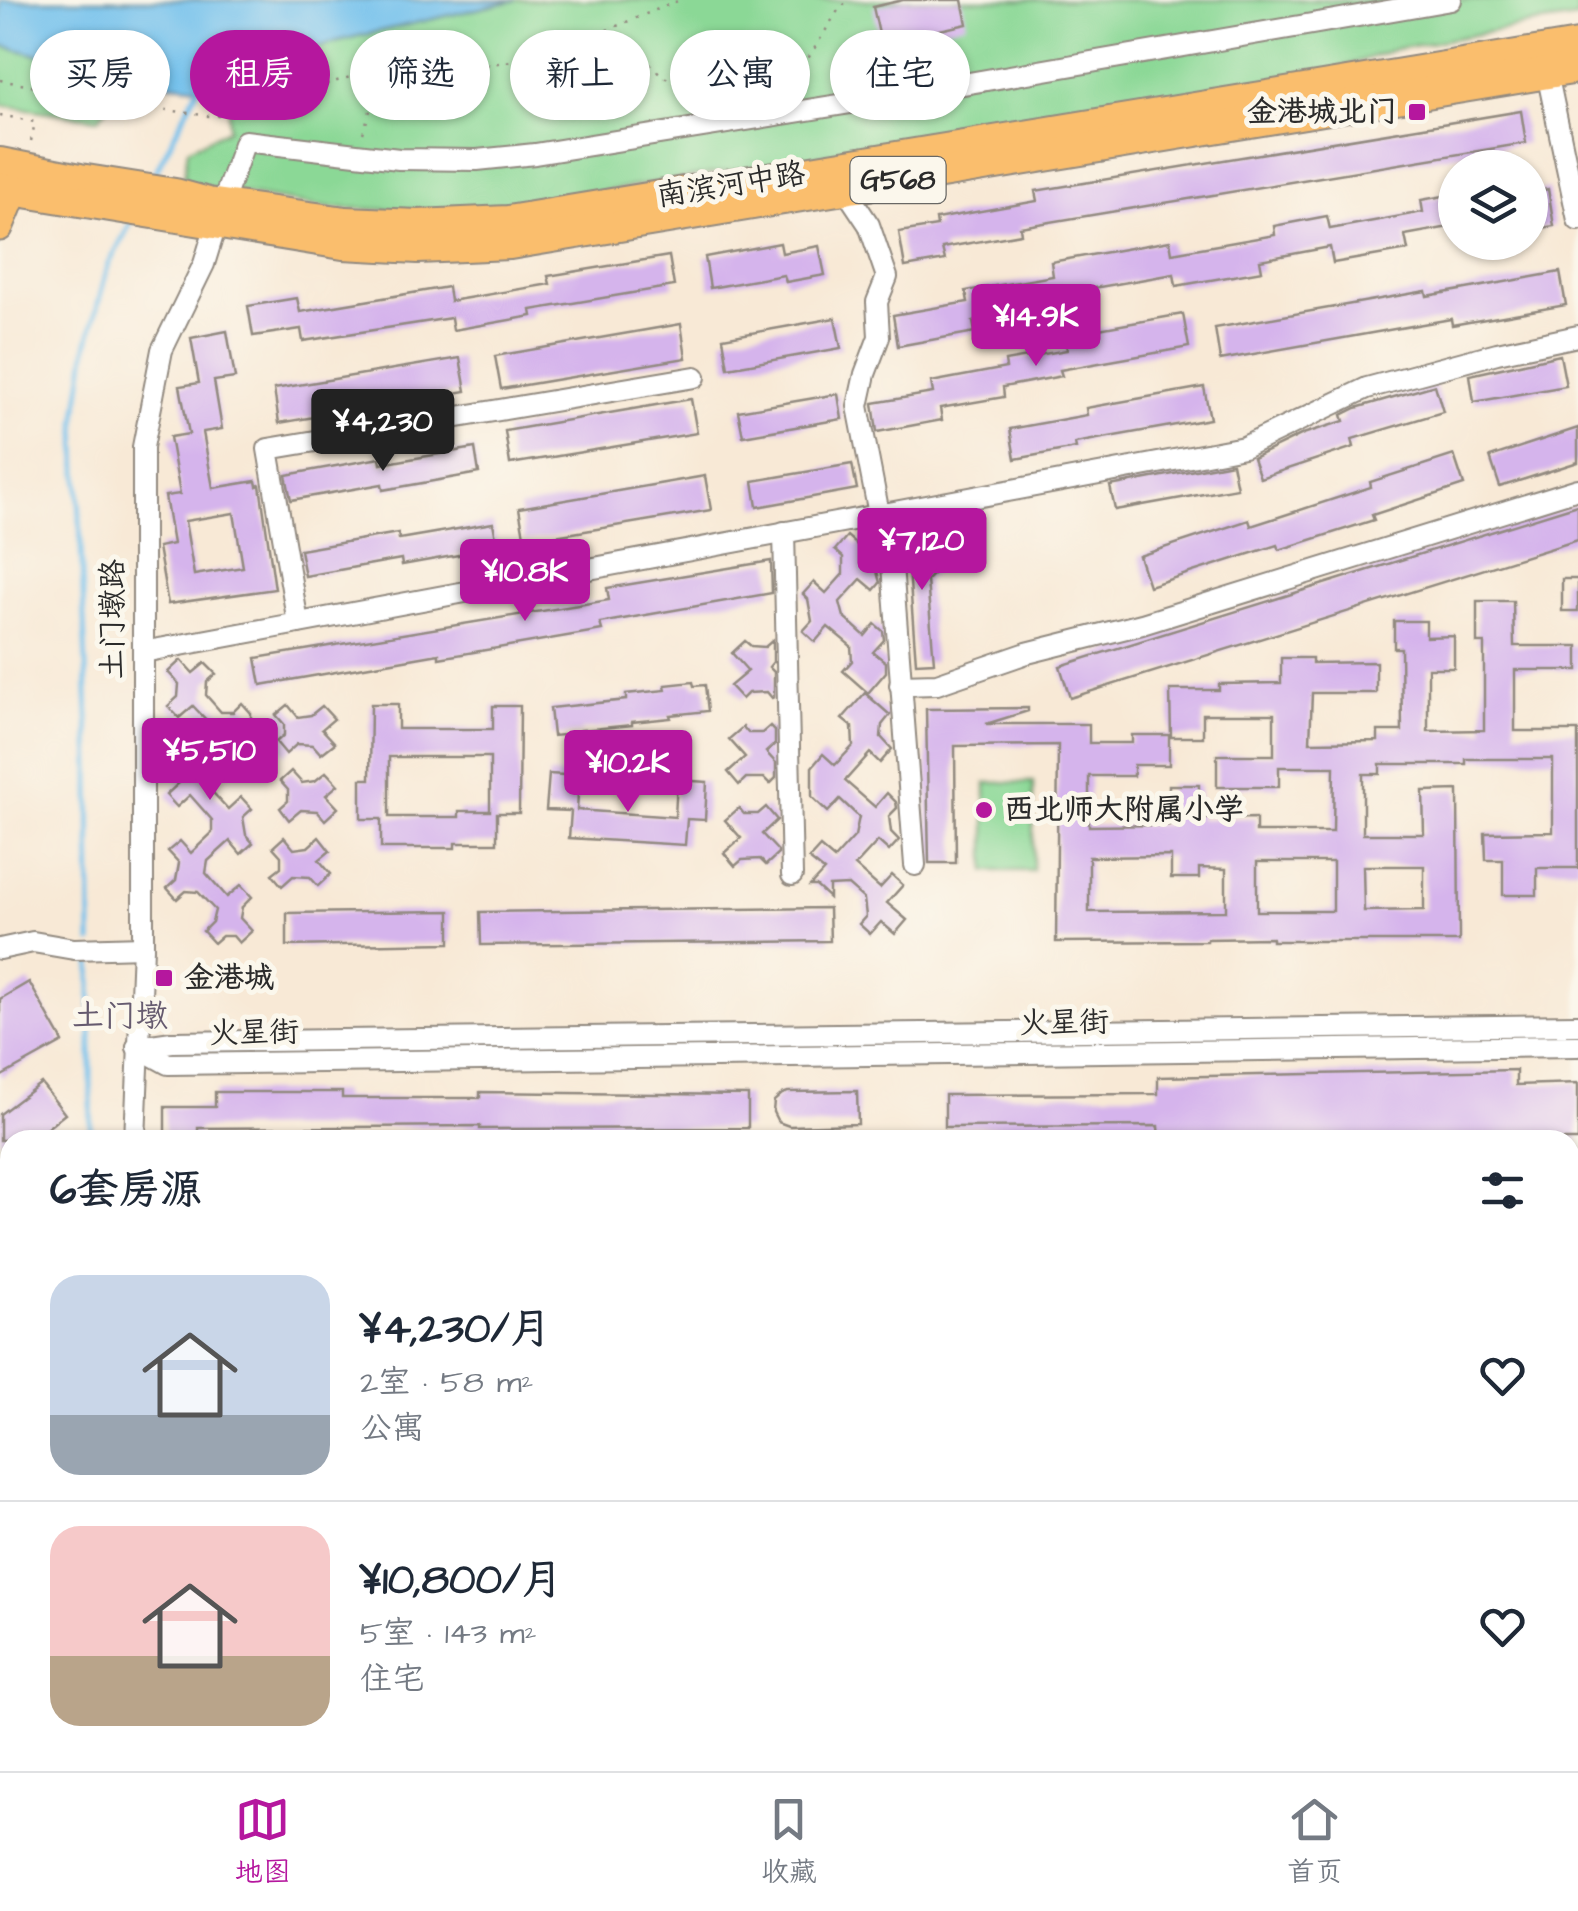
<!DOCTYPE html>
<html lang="zh">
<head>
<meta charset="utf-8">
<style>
  body { margin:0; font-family:"Architects Daughter","LXGW WenKai TC",sans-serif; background:#f2f2f3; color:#1f2937; height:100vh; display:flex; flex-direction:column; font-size:38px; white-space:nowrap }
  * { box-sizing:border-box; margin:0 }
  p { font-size:32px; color:#747a83 }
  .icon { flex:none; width:55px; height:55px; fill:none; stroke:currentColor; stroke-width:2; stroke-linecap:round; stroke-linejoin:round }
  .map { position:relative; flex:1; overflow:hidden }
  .details { position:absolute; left:0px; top:1130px; width:1580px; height:642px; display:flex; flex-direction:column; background:#fff; border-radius:30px 30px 0 0; box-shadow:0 2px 8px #0004 }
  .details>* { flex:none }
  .banner { position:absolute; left:30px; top:30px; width:1000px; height:90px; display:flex; gap:20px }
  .buttons { position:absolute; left:1438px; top:150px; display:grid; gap:20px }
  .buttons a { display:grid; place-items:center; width:110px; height:110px; border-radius:50%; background:#fff; box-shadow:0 2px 8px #0004; font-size:50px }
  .price { position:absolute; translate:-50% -85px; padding:0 22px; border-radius:10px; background:#b5179e; color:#fff; font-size:32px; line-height:65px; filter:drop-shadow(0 2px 5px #0008) }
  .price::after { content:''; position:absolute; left:50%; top:60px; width:30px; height:22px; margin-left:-15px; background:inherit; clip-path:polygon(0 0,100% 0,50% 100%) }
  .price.current { background:#222; color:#fff }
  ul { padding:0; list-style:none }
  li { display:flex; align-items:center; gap:30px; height:250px; padding:0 50px }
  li+li { border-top:2px solid #e0e1e3 }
  li span { display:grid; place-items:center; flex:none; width:280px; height:200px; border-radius:30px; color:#555 }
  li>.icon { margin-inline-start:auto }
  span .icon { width:120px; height:120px; fill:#fffc; stroke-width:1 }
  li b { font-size:42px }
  h2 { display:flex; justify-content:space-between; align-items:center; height:120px; padding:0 50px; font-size:42px }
  .tag { padding:0 35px; border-radius:45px; background:#fff; box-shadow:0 2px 8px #0004; font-size:35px; line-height:90px }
  .tag.current { background:#b5179e; color:#fff }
  .tabs { display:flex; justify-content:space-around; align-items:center; height:140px; border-top:2px solid #e0e1e3; background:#fff; font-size:28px; color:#747a83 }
  .tabs a { display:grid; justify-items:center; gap:5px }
  .tabs .current { color:#b5179e }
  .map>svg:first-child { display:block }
</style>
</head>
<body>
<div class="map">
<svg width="1578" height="1771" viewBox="0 0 1578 1771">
  <rect width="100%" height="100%" fill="#fbf7ec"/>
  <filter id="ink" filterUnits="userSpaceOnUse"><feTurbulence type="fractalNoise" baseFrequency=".01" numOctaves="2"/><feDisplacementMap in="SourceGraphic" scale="20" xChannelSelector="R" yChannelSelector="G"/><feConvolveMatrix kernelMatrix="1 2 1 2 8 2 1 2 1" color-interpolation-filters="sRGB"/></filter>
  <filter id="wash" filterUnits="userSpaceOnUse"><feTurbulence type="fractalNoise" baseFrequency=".0048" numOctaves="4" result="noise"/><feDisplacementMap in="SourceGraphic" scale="40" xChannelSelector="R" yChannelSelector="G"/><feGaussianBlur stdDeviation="2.25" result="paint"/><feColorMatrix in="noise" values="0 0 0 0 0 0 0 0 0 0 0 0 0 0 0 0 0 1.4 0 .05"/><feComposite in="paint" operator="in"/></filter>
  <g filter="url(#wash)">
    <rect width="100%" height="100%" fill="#f8e9d6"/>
    <!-- green -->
    <g fill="#8bd896" stroke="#5b8260" stroke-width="2.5">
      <polygon points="516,0 1578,0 1578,18 1528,25 1396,49 1319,75 476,212 329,208 183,184 188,149 229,129 229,80 337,41"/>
      <polygon points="0,45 129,79 98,119 0,105"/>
      <polygon points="1033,782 1033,871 986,871 986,783"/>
    </g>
    <!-- water -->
    <polygon fill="#71c0ec" stroke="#4e768c" stroke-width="2.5" points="0,0 516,0 337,41 229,80 199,87 129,79 0,45"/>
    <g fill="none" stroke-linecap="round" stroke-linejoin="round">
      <!-- stream -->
      <g stroke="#71c0ec" stroke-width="5">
        <polyline points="151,181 200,84"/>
        <polyline points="91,942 90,765 76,423 87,346 108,266 131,222"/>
        <polyline points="91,953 91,1140"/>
        <polyline points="93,1762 93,1771"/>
      </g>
    </g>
    <g id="blocks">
      <!-- building -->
      <g fill="#d5b4ec" fill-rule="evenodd">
        <polygon points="903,0 962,0 967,24 881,43 873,7"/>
        <polygon points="1521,111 1526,143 1020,227 1021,234 942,248 945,260 905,267 899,232 937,226 936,219 1037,201 1035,191"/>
        <polygon points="1548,189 1554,226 1530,230 1530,193"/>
        <polygon points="1455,194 1455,226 1405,235 1408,250 1333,263 1330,247 1260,260 1262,271 1176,286 1174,274 1042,297 1044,309 973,322 975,332 898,346 893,315 968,302 966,291 1053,276 1051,262 1170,241 1172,253 1275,235 1274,226 1327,216 1330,229 1423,212 1421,200"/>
        <polygon points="780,243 782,253 819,246 825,275 786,282 784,275 710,288 705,257"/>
        <polygon points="669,256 674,286 531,310 532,316 453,330 451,318 303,341 301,329 253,336 248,306 297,298 300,312 448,287 450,301 550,284 548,276"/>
        <polygon points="1560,272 1566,305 1452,325 1451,319 1220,360 1215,328 1426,291 1427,296"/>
        <polygon points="1183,314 1189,347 1060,370 1062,376 1003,387 1004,397 940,408 942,420 877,432 873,403 933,393 931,382 1006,368 1005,361 1067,350 1065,335"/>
        <polygon points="835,318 841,348 728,368 723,338"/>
        <polygon points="681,324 686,358 501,389 495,356"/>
        <path d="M227 331 235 378 214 381 222 429 203 432 213 488 256 481 257 486 260 485 275 589 168 604 158 547 173 544 165 496 180 494 170 437 189 434 180 386 199 383 191 338ZM234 513 243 567 194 575 185 521Z"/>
        <polygon points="1560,355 1566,386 1474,402 1470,375"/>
        <polygon points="460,358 466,391 279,423 274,389"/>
        <polygon points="1435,385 1443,412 1352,439 1354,447 1260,478 1253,458 1303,434 1344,421 1342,415 1356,408"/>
        <polygon points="1204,387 1210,419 1075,443 1076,448 1015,459 1010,429 1087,415 1086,408"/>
        <polygon points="838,394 842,419 743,436 738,411"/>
        <polygon points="691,399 697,433 510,464 505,431"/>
        <polygon points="1578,428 1578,462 1500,487 1490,457"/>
        <polygon points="475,448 479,473 383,490 382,484 291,500 286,475 380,458 381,464"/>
        <polygon points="1454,455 1464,485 1372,515 1374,520 1279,550 1277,545 1149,586 1139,556 1249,520 1251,526 1371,487 1370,482"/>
        <polygon points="1232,463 1237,488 1115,510 1110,486"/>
        <polygon points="852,464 857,489 757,507 753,481"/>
        <polygon points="705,476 711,510 525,541 519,508"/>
        <polygon points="1578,505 1578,540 1070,698 1060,666"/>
        <polygon points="493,523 498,548 402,565 401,559 305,576 300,550 398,533 399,539"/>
        <polygon points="917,531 947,560 927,580 934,662 916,663 907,542"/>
        <polygon points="867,533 876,542 877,551 873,556 880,583 874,590 861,579 840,602 844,617 865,636 875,624 883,631 884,640 873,652 886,662 886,672 868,693 843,671 852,661 851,646 828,627 815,642 803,631 812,621 808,599 803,594 814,582 826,593 843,574 843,557 835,550 847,536 857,545"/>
        <polygon points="771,561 772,593 600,623 602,630 439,658 439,654 261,685 256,658 609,600 607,588"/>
        <rect x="1562" y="579" width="16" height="32"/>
        <path d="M1477 601H1513L1514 646H1578V670H1515V731H1578V868H1537V895H1503V860H1486L1485 833 1553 832V759H1466V764H1380V774H1363V834H1424L1423 791 1458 790 1459 941H1272V938L1207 939V941L1056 942 1058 745 955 746 956 863H929L926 709 1028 708V711L986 724H1089V743H1132V735H1169V765H1134V776H1089V826L1169 825V785H1199V819L1256 818V832H1333L1334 767H1279V787H1217V755H1274V714H1203V737H1171L1170 690H1219V684L1281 683V658H1312V663L1376 662V693H1312L1310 742 1378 741V731H1402L1401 648H1394V621H1426V637L1454 636V668H1428V731L1484 730V643H1477ZM1171 856V878H1199V868L1226 869V911L1089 912V857ZM1257 862H1333V911H1257ZM1363 866H1424V910L1364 911Z"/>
        <polygon points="773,640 773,662 769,667 774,672 774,697 772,698 767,692 748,693 742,699 730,686 748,671 732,653 745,641 751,646 765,647"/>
        <polygon points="181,660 193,673 205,663 216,674 207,682 206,695 221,712 233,712 242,703 251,713 251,718 242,726 243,742 252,751 239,763 231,754 221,757 206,771 205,784 228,809 241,797 252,809 243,817 246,835 253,843 241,854 230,841 208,861 206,873 227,897 241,885 252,897 242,907 240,918 252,931 239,943 233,936 222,936 214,943 203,931 212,922 215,910 198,892 186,891 177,899 167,888 176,880 179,863 168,851 180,841 191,853 212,833 212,820 190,795 177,807 166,795 179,783 178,772 167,760 179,750 191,763 213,743 213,727 193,706 179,718 168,706 178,697 179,684 168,672"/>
        <polygon points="693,682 694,686 705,685 708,711 670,715 671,718 632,722 632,725 581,730 582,733 553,736 550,708 626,700 626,694 666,690 665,685"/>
        <polygon points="865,693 890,715 882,725 881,737 892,749 880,763 870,753 845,781 875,807 887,793 896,802 897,808 889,816 891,832 899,840 889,851 878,841 855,866 880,888 892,875 903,885 887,903 907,920 895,934 881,922 870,934 859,924 866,916 864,899 848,885 829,886 829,898 816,886 810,886 824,871 809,859 820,847 834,859 855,836 859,817 840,799 828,812 812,797 812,767 823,754 835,765 853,746 852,727 842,719"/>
        <path d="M371 704H398V729H493V706H520L519 813H497V843H455V848H381V819H361V779H370ZM389 757H490V811H459V817H389Z"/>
        <polygon points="288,705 298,717 311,715 322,706 334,719 322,729 335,743 321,754 313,745 297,744 286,754 276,742 284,735 284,724 276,715"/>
        <polygon points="770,726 775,731 775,744 766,752 776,763 776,778 770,784 764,778 746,778 739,785 728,772 745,757 729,739 743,727 748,733 762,733"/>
        <polygon points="291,771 302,783 315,781 326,772 338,785 326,795 338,808 325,820 317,811 301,810 289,820 280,808 288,801 288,790 280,781"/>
        <polygon points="549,774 579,776 577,810 675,817 677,780 707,782 705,820 687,819 685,845 569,838 571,811 546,810"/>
        <polygon points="766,807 777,820 762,834 778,851 778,854 766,865 760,859 742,860 735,866 724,853 741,838 725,820 739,808 744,814 758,814"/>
        <polygon points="284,837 294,849 308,847 319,837 330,851 319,860 331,874 318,886 310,877 293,876 282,886 272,874 281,867 281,856 273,847"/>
        <polygon points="829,908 830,941 481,945 480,912"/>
        <polygon points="450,911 450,943 287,946 287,913"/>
        <polygon points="29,982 63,1042 0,1077 0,999"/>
        <polygon points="1516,1070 1516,1085 1578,1083 1578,1140 1159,1140 1158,1126 945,1127 945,1095 1158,1094 1158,1077"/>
        <polygon points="41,1083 65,1114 32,1140 0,1140 0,1114"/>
        <polygon points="857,1091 858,1124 789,1126 778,1122 773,1112 774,1101 782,1094 788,1092"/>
        <polygon points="215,1092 342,1092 342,1098 480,1098 480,1092 748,1095 748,1128 480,1129 480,1126 198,1128 198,1140 165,1140 165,1107 215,1107"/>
      </g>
    </g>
  </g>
  <g filter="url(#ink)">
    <use href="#blocks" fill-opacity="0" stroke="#928a80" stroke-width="2.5"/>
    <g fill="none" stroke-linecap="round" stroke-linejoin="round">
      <!-- minor casing -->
      <g stroke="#928a80" stroke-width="24">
        <g id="minor">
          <polyline points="1547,73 1578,220"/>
          <polyline points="845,189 869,225 887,277 877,302 879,337 865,374 858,406 879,514"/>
          <polyline points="888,513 915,865"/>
          <polyline points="784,532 792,875"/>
          <polyline points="298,623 268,449 695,377"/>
          <polyline points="143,652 1244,447 1367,388 1497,353 1578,336"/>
          <polyline points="900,685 937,684 1027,653 1142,624 1578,489"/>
          <polyline points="0,949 33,942 74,949 143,947"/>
          <polyline points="137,1047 168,1064 1578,1046"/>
          <polyline points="137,1047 172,1042 1578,1025"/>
          <polyline points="135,1140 143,947 143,447 162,350 204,264 222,205 245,141 399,159 477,160 535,154 888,97 1451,0"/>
          <polyline points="0,1205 10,1198"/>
          <polyline points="1570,1239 1578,1234"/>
          <polyline points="1570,1613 1578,1613"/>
          <polyline points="0,1704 10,1705"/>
          <polyline points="1570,1708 1578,1708"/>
          <polyline points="47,1762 47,1771"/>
          <polyline points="130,1771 130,1762"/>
          <polyline points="1417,1771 1418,1762"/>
        </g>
      </g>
      <!-- major casing -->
      <g stroke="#928a80" stroke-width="29">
        <polyline id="major" points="0,228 23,173"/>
      </g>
      <!-- highway casing -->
      <g stroke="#928a80" stroke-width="34">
        <g id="highway">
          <polyline points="0,163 80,179 175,194 208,203 346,222 418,225 508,221 1578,45"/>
          <polyline points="0,188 343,244 418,248 510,244 1578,68"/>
        </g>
      </g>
      <!-- path -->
      <g stroke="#928a80" stroke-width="2.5" stroke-dasharray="2.5 8" stroke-linecap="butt">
        <polyline points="592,38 644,59 663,76 692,95 778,77 804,65 839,9 850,0"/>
        <polyline points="0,80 119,103 216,117 267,92 307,90 360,74 379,77 385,85"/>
        <polyline points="0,115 35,122 30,146"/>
        <polyline points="363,133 375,95 385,85 406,77 531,58 590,37 680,0"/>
      </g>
      <!-- minor -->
      <use href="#minor" stroke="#fff" stroke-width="20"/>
      <!-- major -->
      <use href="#major" stroke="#fabe6d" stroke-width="25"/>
      <!-- highway -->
      <use href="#highway" stroke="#fabe6d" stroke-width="30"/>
    </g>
  </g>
  <!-- markers -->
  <g fill="#b5179e" stroke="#fbf7ec" stroke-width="4">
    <rect x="1407" y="102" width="20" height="20" rx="5"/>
    <circle cx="984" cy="810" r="10"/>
    <rect x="154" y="968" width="20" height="20" rx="5"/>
  </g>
  <g text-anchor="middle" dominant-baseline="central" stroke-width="10" stroke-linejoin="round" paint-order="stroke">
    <!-- shield labels -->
    <rect fill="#fbf7ec" stroke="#696865" stroke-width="2.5" x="850.5" y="157" width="95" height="46" rx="8"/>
    <g font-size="28" font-weight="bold" fill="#2b2b2b">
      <text x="898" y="180">G568</text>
    </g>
    <!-- poi labels -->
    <g font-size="30" font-weight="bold" fill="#2b2b2b" stroke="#fbf7ec" text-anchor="start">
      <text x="1397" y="112" text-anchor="end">金港城北门</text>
      <text x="1004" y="810">西北师大附属小学</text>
      <text x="184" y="978">金港城</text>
    </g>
    <!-- street labels -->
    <g font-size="30" fill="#2b2b2b" stroke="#fbf7ec">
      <text transform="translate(731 185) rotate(-9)">南滨河中路</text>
      <text transform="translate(113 619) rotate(-90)">土门墩路</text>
      <text transform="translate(1064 1023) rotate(-1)">火星街</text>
      <text transform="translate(254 1033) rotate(-1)">火星街</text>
    </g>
    <!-- neighbourhood labels -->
    <g font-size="32" fill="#665b6f" stroke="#fbf7ec">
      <text x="120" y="1016">土门墩</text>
    </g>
  </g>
</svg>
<div class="buttons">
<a><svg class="icon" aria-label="layers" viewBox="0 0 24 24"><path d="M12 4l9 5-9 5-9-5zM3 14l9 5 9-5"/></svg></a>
</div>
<b class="price" style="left:1036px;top:369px">¥14.9K</b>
<b class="price current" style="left:383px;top:474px">¥4,230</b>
<b class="price" style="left:922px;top:593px">¥7,120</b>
<b class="price" style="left:525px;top:624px">¥10.8K</b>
<b class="price" style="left:210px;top:803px">¥5,510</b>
<b class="price" style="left:628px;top:815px">¥10.2K</b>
<div class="banner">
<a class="tag">买房</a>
<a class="tag current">租房</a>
<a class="tag">筛选</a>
<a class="tag">新上</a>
<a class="tag">公寓</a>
<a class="tag">住宅</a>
</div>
<section class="details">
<h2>6套房源<svg class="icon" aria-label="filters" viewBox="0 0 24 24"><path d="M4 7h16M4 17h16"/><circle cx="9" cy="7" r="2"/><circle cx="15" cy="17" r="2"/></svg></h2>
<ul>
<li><span style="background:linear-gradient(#c9d6e8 70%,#9aa5b1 0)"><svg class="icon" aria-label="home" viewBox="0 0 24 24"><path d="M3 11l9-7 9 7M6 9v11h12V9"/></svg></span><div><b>¥4,230/月</b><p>2室 · 58 m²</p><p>公寓</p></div><svg class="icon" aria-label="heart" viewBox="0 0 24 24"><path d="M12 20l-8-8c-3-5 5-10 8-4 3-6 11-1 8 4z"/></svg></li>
<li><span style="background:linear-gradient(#f6c9c9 65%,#b9a48a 0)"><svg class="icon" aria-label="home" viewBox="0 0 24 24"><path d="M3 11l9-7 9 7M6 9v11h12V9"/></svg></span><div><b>¥10,800/月</b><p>5室 · 143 m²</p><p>住宅</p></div><svg class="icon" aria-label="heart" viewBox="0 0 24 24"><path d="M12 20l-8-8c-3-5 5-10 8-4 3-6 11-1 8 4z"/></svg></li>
</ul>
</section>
</div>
<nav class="tabs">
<a class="current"><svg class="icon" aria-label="map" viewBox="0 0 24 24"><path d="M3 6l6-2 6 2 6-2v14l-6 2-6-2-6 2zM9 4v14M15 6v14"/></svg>地图</a>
<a><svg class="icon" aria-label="saved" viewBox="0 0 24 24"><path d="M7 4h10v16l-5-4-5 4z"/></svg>收藏</a>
<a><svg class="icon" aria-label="home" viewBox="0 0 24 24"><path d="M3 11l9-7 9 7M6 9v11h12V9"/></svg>首页</a>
</nav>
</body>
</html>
